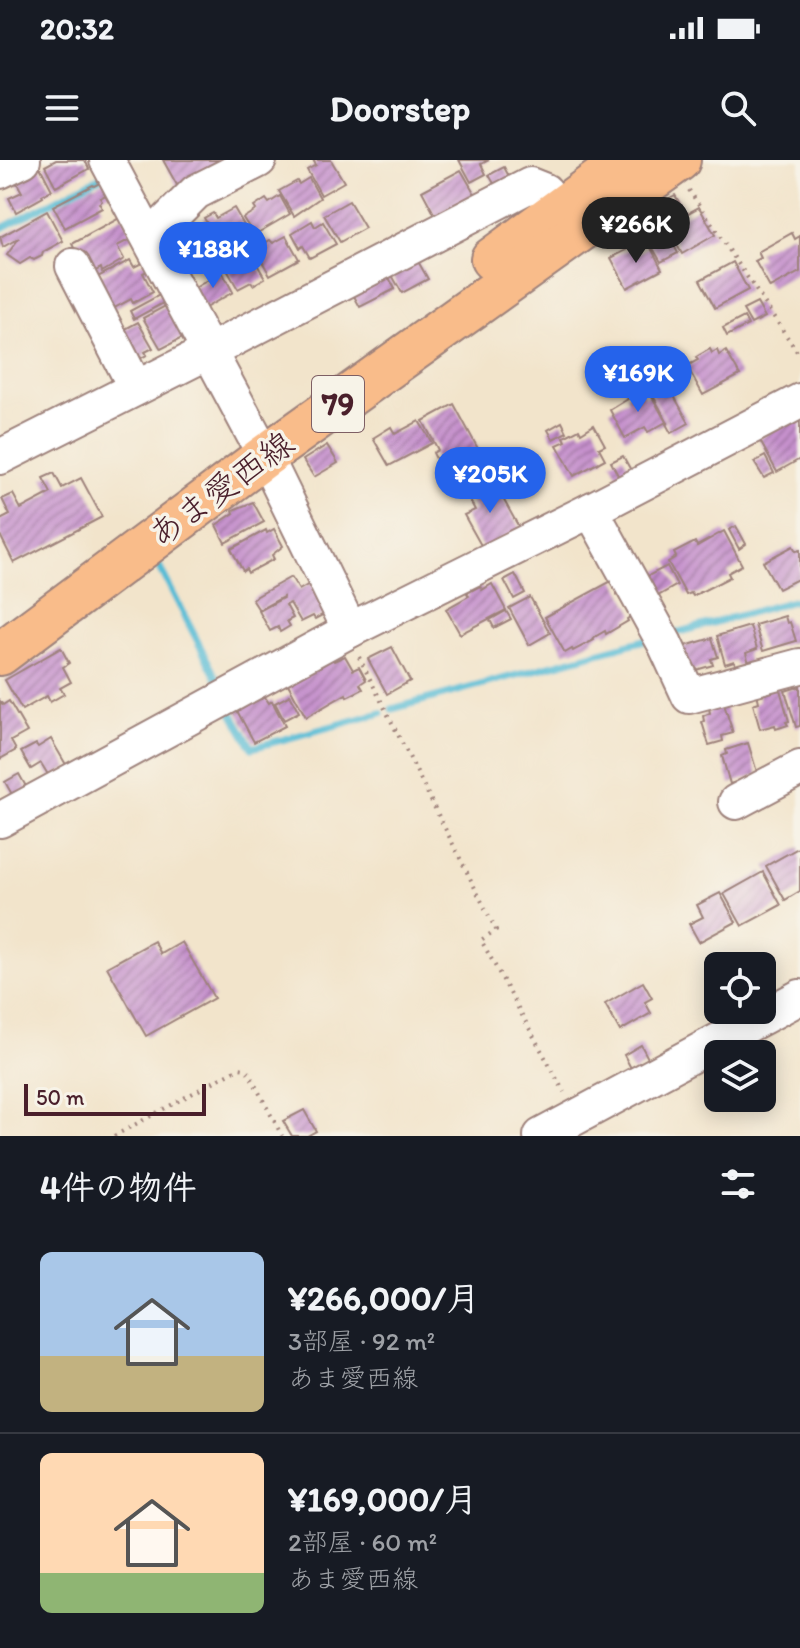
<!DOCTYPE html>
<html lang="ja">
<head>
<meta charset="utf-8">
<style>
  body { margin:0; font-family:Itim,"Klee One",sans-serif; background:#20242c; color:#f1f3f6; height:100vh; display:flex; flex-direction:column; font-size:30px; white-space:nowrap }
  * { box-sizing:border-box; margin:0 }
  p { font-size:26px; color:#9ea1a6 }
  .icon { flex:none; width:44px; height:44px; fill:none; stroke:currentColor; stroke-width:2; stroke-linecap:round; stroke-linejoin:round }
  .map { position:relative; height:976px; overflow:hidden }
  .drawer { display:flex; flex-direction:column; background:#171b24; flex:1 }
  .drawer>* { flex:none }
  .tools { position:absolute; left:704px; top:792px; display:grid; gap:16px }
  .tools a { display:grid; place-items:center; width:72px; height:72px; border-radius:12px; background:#171b24; box-shadow:0 4px 20px #0003; font-size:40px }
  .scale { position:absolute; left:24px; bottom:20px; width:182px; box-sizing:border-box; padding-left:8px; border:4px solid #4a1f2b; border-top:0; font-size:22px; line-height:28px; white-space:nowrap; color:#4a1f2b; -webkit-text-stroke:6px #f7f3e8; paint-order:stroke }
  .price { position:absolute; translate:-50% -68px; padding:0 18px; border-radius:28px; background:#2563eb; color:#fff; font-size:26px; line-height:52px; filter:drop-shadow(0 2px 4px #0008) }
  .price::after { content:''; position:absolute; left:50%; top:48px; width:24px; height:18px; margin-left:-12px; background:inherit; clip-path:polygon(0 0,100% 0,50% 100%) }
  .price.selected { background:#222; color:#fff }
  ul { padding:0; list-style:none }
  li { display:flex; align-items:center; gap:24px; height:200px; padding:0 40px }
  li+li { border-top:2px solid #363941 }
  li span { display:grid; place-items:center; flex:none; width:224px; height:160px; border-radius:12px; color:#555 }
  li>.icon { margin-inline-start:auto }
  span .icon { width:96px; height:96px; fill:#fffc; stroke-width:1 }
  li b { font-size:34px }
  h2 { display:flex; justify-content:space-between; align-items:center; height:96px; padding:0 40px; font-size:34px }
  .status { display:flex; justify-content:space-between; align-items:center; height:56px; padding:0 40px; background:#171b24; direction:ltr }
  .status svg { height:22px; fill:currentColor }
  header { display:flex; justify-content:space-between; align-items:center; height:104px; padding:0 40px; background:#171b24; font-size:36px; font-weight:700 }
  .map>svg:first-child { display:block }
</style>
</head>
<body>
<div class="status"><b>20:32</b><svg viewBox="0 0 49 12"><path d="M0 12V9h3v3zM5 12V6h3v6zM10 12V3h3v9zM15 12V0h3v12zM26 1h20v11H26zM47 4h2v5h-2z"/></svg></div>
<header><svg class="icon" aria-label="menu" viewBox="0 0 24 24"><path d="M4 6h16M4 12h16M4 18h16"/></svg>Doorstep<svg class="icon" aria-label="search" viewBox="0 0 24 24"><circle cx="10" cy="10" r="6"/><path d="M15 15l6 6"/></svg></header>
<div class="map">
<svg width="800" height="976" viewBox="0 0 800 976">
  <defs>
    <pattern id="building-hatch" width="6" height="6" patternUnits="userSpaceOnUse" patternTransform="scale(2)"><rect width="6" height="6" fill="#c590cc"/><path d="M-1 1l2-2M0 6l6-6M5 7l2-2" fill="none" stroke="#a275a6"/></pattern>
  </defs>
  <rect width="100%" height="100%" fill="#f7f3e8"/>
  <filter id="ink" filterUnits="userSpaceOnUse"><feTurbulence type="fractalNoise" baseFrequency=".0125" numOctaves="2"/><feDisplacementMap in="SourceGraphic" scale="16" xChannelSelector="R" yChannelSelector="G"/><feConvolveMatrix kernelMatrix="1 2 1 2 8 2 1 2 1" color-interpolation-filters="sRGB"/></filter>
  <filter id="wash" filterUnits="userSpaceOnUse"><feTurbulence type="fractalNoise" baseFrequency=".006" numOctaves="4" result="noise"/><feDisplacementMap in="SourceGraphic" scale="32" xChannelSelector="R" yChannelSelector="G"/><feGaussianBlur stdDeviation="1.8" result="paint"/><feColorMatrix in="noise" values="0 0 0 0 0 0 0 0 0 0 0 0 0 0 0 0 0 1.4 0 .05"/><feComposite in="paint" operator="in"/></filter>
  <g filter="url(#wash)">
    <rect width="100%" height="100%" fill="#f2e4cb"/>
    <g fill="none" stroke-linecap="round" stroke-linejoin="round">
      <!-- stream -->
      <g stroke="#57bcd5" stroke-width="7">
        <polyline points="0,69 102,16"/>
        <polyline points="158,404 222,529"/>
        <polyline points="676,473 800,439"/>
        <polyline points="229,548 252,588 381,553"/>
        <polyline points="392,549 652,478"/>
      </g>
    </g>
    <g id="blocks">
      <!-- building -->
      <g fill="url(#building-hatch)">
        <polygon points="56,0 85,0 89,9 56,27 45,6"/>
        <polygon points="163,0 228,0 178,27"/>
        <polygon points="313,0 331,0 344,22 321,35 307,10 316,5"/>
        <polygon points="459,0 489,0 481,4 486,14 471,22"/>
        <polygon points="38,3 52,30 42,35 43,37 16,52 9,38 22,32 13,16"/>
        <polygon points="504,7 514,26 500,34 489,15"/>
        <polygon points="461,10 479,41 437,59 422,31"/>
        <polygon points="309,18 320,38 294,56 279,31 297,21 299,24"/>
        <polygon points="107,19 113,31 100,38 102,41 99,43 102,48 65,68 53,46 93,25 94,26"/>
        <polygon points="675,35 684,51 665,62 656,46"/>
        <polygon points="280,36 290,54 254,75 243,58 256,50 254,47 266,39 269,43"/>
        <polygon points="349,41 365,68 340,82 324,55"/>
        <polygon points="699,47 715,75 682,94 666,65"/>
        <polygon points="234,48 249,74 239,79 240,82 225,90 218,78 216,79 204,58 213,53 216,58"/>
        <polygon points="47,51 63,81 43,92 42,96 34,100 30,98 20,104 7,95 19,78 3,87 0,77"/>
        <polygon points="123,56 135,77 117,86 124,99 102,112 101,108 88,115 72,84"/>
        <polygon points="312,61 315,67 323,62 336,84 310,98 303,86 300,88 292,73"/>
        <polygon points="203,63 218,89 204,98 200,91 189,98 186,91 179,95 172,82"/>
        <polygon points="664,68 678,93 661,102 647,78"/>
        <polygon points="792,73 795,79 800,76 800,112 770,128 755,101 761,98 758,92"/>
        <polygon points="286,76 299,99 270,115 255,89 270,80 273,83"/>
        <polygon points="634,86 638,93 650,86 662,109 627,128 611,98"/>
        <polygon points="251,94 265,118 253,125 251,122 238,129 226,108 231,105 230,102 240,96 242,99"/>
        <polygon points="415,96 428,119 402,133 389,110"/>
        <polygon points="130,100 134,107 144,102 149,110 143,113 153,132 133,143 131,139 107,152 90,121"/>
        <polygon points="733,102 748,130 715,148 700,120"/>
        <polygon points="384,108 395,129 360,147 349,127"/>
        <polygon points="222,112 233,132 205,148 193,129"/>
        <polygon points="163,133 167,141 134,159 130,151"/>
        <polygon points="757,143 765,157 751,164 743,150"/>
        <polygon points="169,144 186,176 161,189 143,158"/>
        <polygon points="744,157 748,165 727,176 723,168"/>
        <polygon points="138,162 153,188 145,192 147,195 132,203 116,174"/>
        <polygon points="710,189 712,193 717,190 719,195 726,191 740,215 703,235 687,206 698,200 696,197"/>
        <polygon points="668,225 689,263 671,273 666,264 668,263 652,234"/>
        <polygon points="639,228 644,237 650,233 666,262 648,272 645,267 625,278 610,250 628,239 626,235"/>
        <polygon points="454,244 491,313 460,330 448,308 442,311 433,293 438,290 423,261"/>
        <polygon points="800,253 800,299 777,312 759,279"/>
        <polygon points="419,261 432,283 389,306 373,278 391,267 395,274"/>
        <polygon points="562,262 567,272 553,279 548,270"/>
        <polygon points="594,265 605,285 599,288 605,299 574,316 557,285 566,281 564,277 579,269 581,273"/>
        <polygon points="327,285 338,303 314,317 303,300"/>
        <polygon points="623,296 633,314 621,321 611,302"/>
        <polygon points="765,296 774,313 764,318 754,302"/>
        <polygon points="446,312 455,328 447,332 438,317"/>
        <polygon points="54,313 62,328 81,318 102,357 14,403 0,375 0,360 10,355 2,339 13,334 21,349 51,333 43,318"/>
        <polygon points="492,319 520,369 483,389 464,355 475,350 466,333"/>
        <polygon points="253,342 264,362 225,383 216,365 234,353 233,350"/>
        <polygon points="736,366 746,384 739,389 729,370"/>
        <polygon points="274,369 283,386 272,395 274,399 248,413 246,409 243,411 231,389 266,370 267,373"/>
        <polygon points="724,371 742,405 728,413 730,417 693,436 691,433 686,435 668,402 676,397 674,393 695,382 697,386"/>
        <polygon points="793,386 796,391 800,390 800,418 778,429 763,402"/>
        <polygon points="667,406 677,425 656,437 646,417"/>
        <polygon points="515,414 525,433 514,439 504,420"/>
        <polygon points="291,417 299,430 311,423 328,452 315,459 313,456 301,462 290,443 286,445 293,458 287,461 290,466 280,472 278,467 270,471 259,451 283,438 283,437 259,450 252,439"/>
        <polygon points="615,419 634,454 627,459 628,461 606,474 605,471 593,478 594,480 573,491 572,489 565,493 545,457"/>
        <polygon points="492,424 506,450 460,474 446,449 469,436 467,433 480,426 482,430"/>
        <polygon points="530,437 550,473 529,485 509,448"/>
        <polygon points="506,451 511,459 494,468 490,460"/>
        <polygon points="785,456 787,463 790,462 796,481 763,491 755,465"/>
        <polygon points="750,466 757,489 746,493 749,503 736,506 734,501 725,504 717,476"/>
        <polygon points="712,478 718,497 711,499 713,505 689,512 682,487"/>
        <polygon points="392,487 410,521 387,534 368,499"/>
        <polygon points="61,488 69,503 63,507 71,522 60,528 64,534 50,542 47,536 22,550 5,520"/>
        <polygon points="345,496 353,510 359,507 366,520 360,524 363,529 347,537 346,534 306,557 288,524 332,498 334,501"/>
        <polygon points="800,521 800,566 796,567 785,531 798,527 796,522"/>
        <polygon points="779,526 789,561 786,562 788,565 776,569 775,565 760,569 753,544 759,542 757,533"/>
        <polygon points="290,535 299,552 284,560 275,543"/>
        <polygon points="260,536 261,539 265,537 269,543 272,541 285,566 254,582 236,549"/>
        <polygon points="0,541 3,545 9,541 27,572 11,581 16,590 0,599"/>
        <polygon points="724,544 733,573 722,576 723,581 709,585 702,562 704,561 703,556 710,553 709,548"/>
        <polygon points="51,579 68,608 50,618 41,603 31,609 21,592 36,584 38,587"/>
        <polygon points="748,583 758,615 730,624 722,596 727,594 726,590"/>
        <polygon points="19,614 28,630 14,638 5,622"/>
        <polygon points="800,687 800,731 785,740 766,706"/>
        <polygon points="763,712 781,745 742,766 724,734"/>
        <polygon points="720,733 736,762 699,782 689,764 703,757 697,745"/>
        <polygon points="154,781 161,794 182,782 214,838 146,876 107,807"/>
        <polygon points="643,822 652,838 645,842 651,853 620,871 605,844"/>
        <polygon points="641,885 650,902 633,912 624,895"/>
        <polygon points="304,950 316,971 307,976 292,976 283,961"/>
      </g>
    </g>
  </g>
  <g filter="url(#ink)">
    <use href="#blocks" fill-opacity="0" stroke="#9e827b" stroke-width="2"/>
    <g fill="none" stroke-linecap="round" stroke-linejoin="round">
      <!-- minor casing -->
      <g stroke="#9e827b" stroke-width="38">
        <g id="minor">
          <polyline points="107,0 265,296 350,470"/>
          <polyline points="0,11 23,0"/>
          <polyline points="150,78 196,32 259,0"/>
          <polyline points="73,106 136,228"/>
          <polyline points="0,297 210,191 530,25 545,31 559,49"/>
          <polyline points="591,350 665,484 689,536 800,506"/>
          <polyline points="736,642 800,608"/>
          <polyline points="0,660 350,470 591,350 800,241"/>
          <polyline points="541,976 800,837"/>
        </g>
      </g>
      <!-- major casing -->
      <g stroke="#9e827b" stroke-width="46">
        <g id="major">
          <polyline points="492,99 627,0"/>
          <polyline points="0,494 265,296 679,0"/>
        </g>
      </g>
      <!-- path -->
      <g stroke="#9e827b" stroke-width="4" stroke-dasharray="2 6" stroke-linecap="butt">
        <polyline points="689,30 800,196"/>
        <polyline points="359,497 496,770 481,780 564,932"/>
        <polyline points="114,976 239,908 245,909 249,913 282,976"/>
      </g>
      <!-- minor -->
      <use href="#minor" stroke="#fff" stroke-width="34"/>
      <!-- major -->
      <use href="#major" stroke="#f9bc8a" stroke-width="42"/>
    </g>
  </g>
  <g text-anchor="middle" dominant-baseline="central" stroke-width="7" stroke-linejoin="round" paint-order="stroke">
    <!-- shield labels -->
    <rect fill="#f7f3e8" stroke="#7e5f64" stroke-width="2" x="312" y="216" width="52" height="56" rx="6"/>
    <g font-size="32" font-weight="bold" fill="#4a1f2b">
      <text x="338" y="244">79</text>
    </g>
    <!-- street labels -->
    <g font-size="34" fill="#4a1f2b" stroke="#f7f3e8">
      <text transform="translate(221 329) rotate(-36)">あま愛西線</text>
    </g>
  </g>
</svg>
<div class="tools">
<a><svg class="icon" aria-label="locate" viewBox="0 0 24 24"><circle cx="12" cy="12" r="6"/><path d="M12 2v4M12 18v4M2 12h4M18 12h4"/></svg></a>
<a><svg class="icon" aria-label="layers" viewBox="0 0 24 24"><path d="M12 4l9 5-9 5-9-5zM3 14l9 5 9-5"/></svg></a>
</div>
<div class="scale">50 m</div>
<b class="price selected" style="left:636px;top:105px">¥266K</b>
<b class="price" style="left:213px;top:130px">¥188K</b>
<b class="price" style="left:638px;top:254px">¥169K</b>
<b class="price" style="left:490px;top:355px">¥205K</b>
</div>
<section class="drawer">
<h2>4件の物件<svg class="icon" aria-label="filters" viewBox="0 0 24 24"><path d="M4 7h16M4 17h16"/><circle cx="9" cy="7" r="2"/><circle cx="15" cy="17" r="2"/></svg></h2>
<ul>
<li><span style="background:linear-gradient(#a9c7e8 65%,#c2b280 0)"><svg class="icon" aria-label="home" viewBox="0 0 24 24"><path d="M3 11l9-7 9 7M6 9v11h12V9"/></svg></span><div><b>¥266,000/月</b><p>3部屋 · 92 m²</p><p>あま愛西線</p></div></li>
<li><span style="background:linear-gradient(#ffd9b3 75%,#8fb573 0)"><svg class="icon" aria-label="home" viewBox="0 0 24 24"><path d="M3 11l9-7 9 7M6 9v11h12V9"/></svg></span><div><b>¥169,000/月</b><p>2部屋 · 60 m²</p><p>あま愛西線</p></div></li>
</ul>
</section>
</body>
</html>
